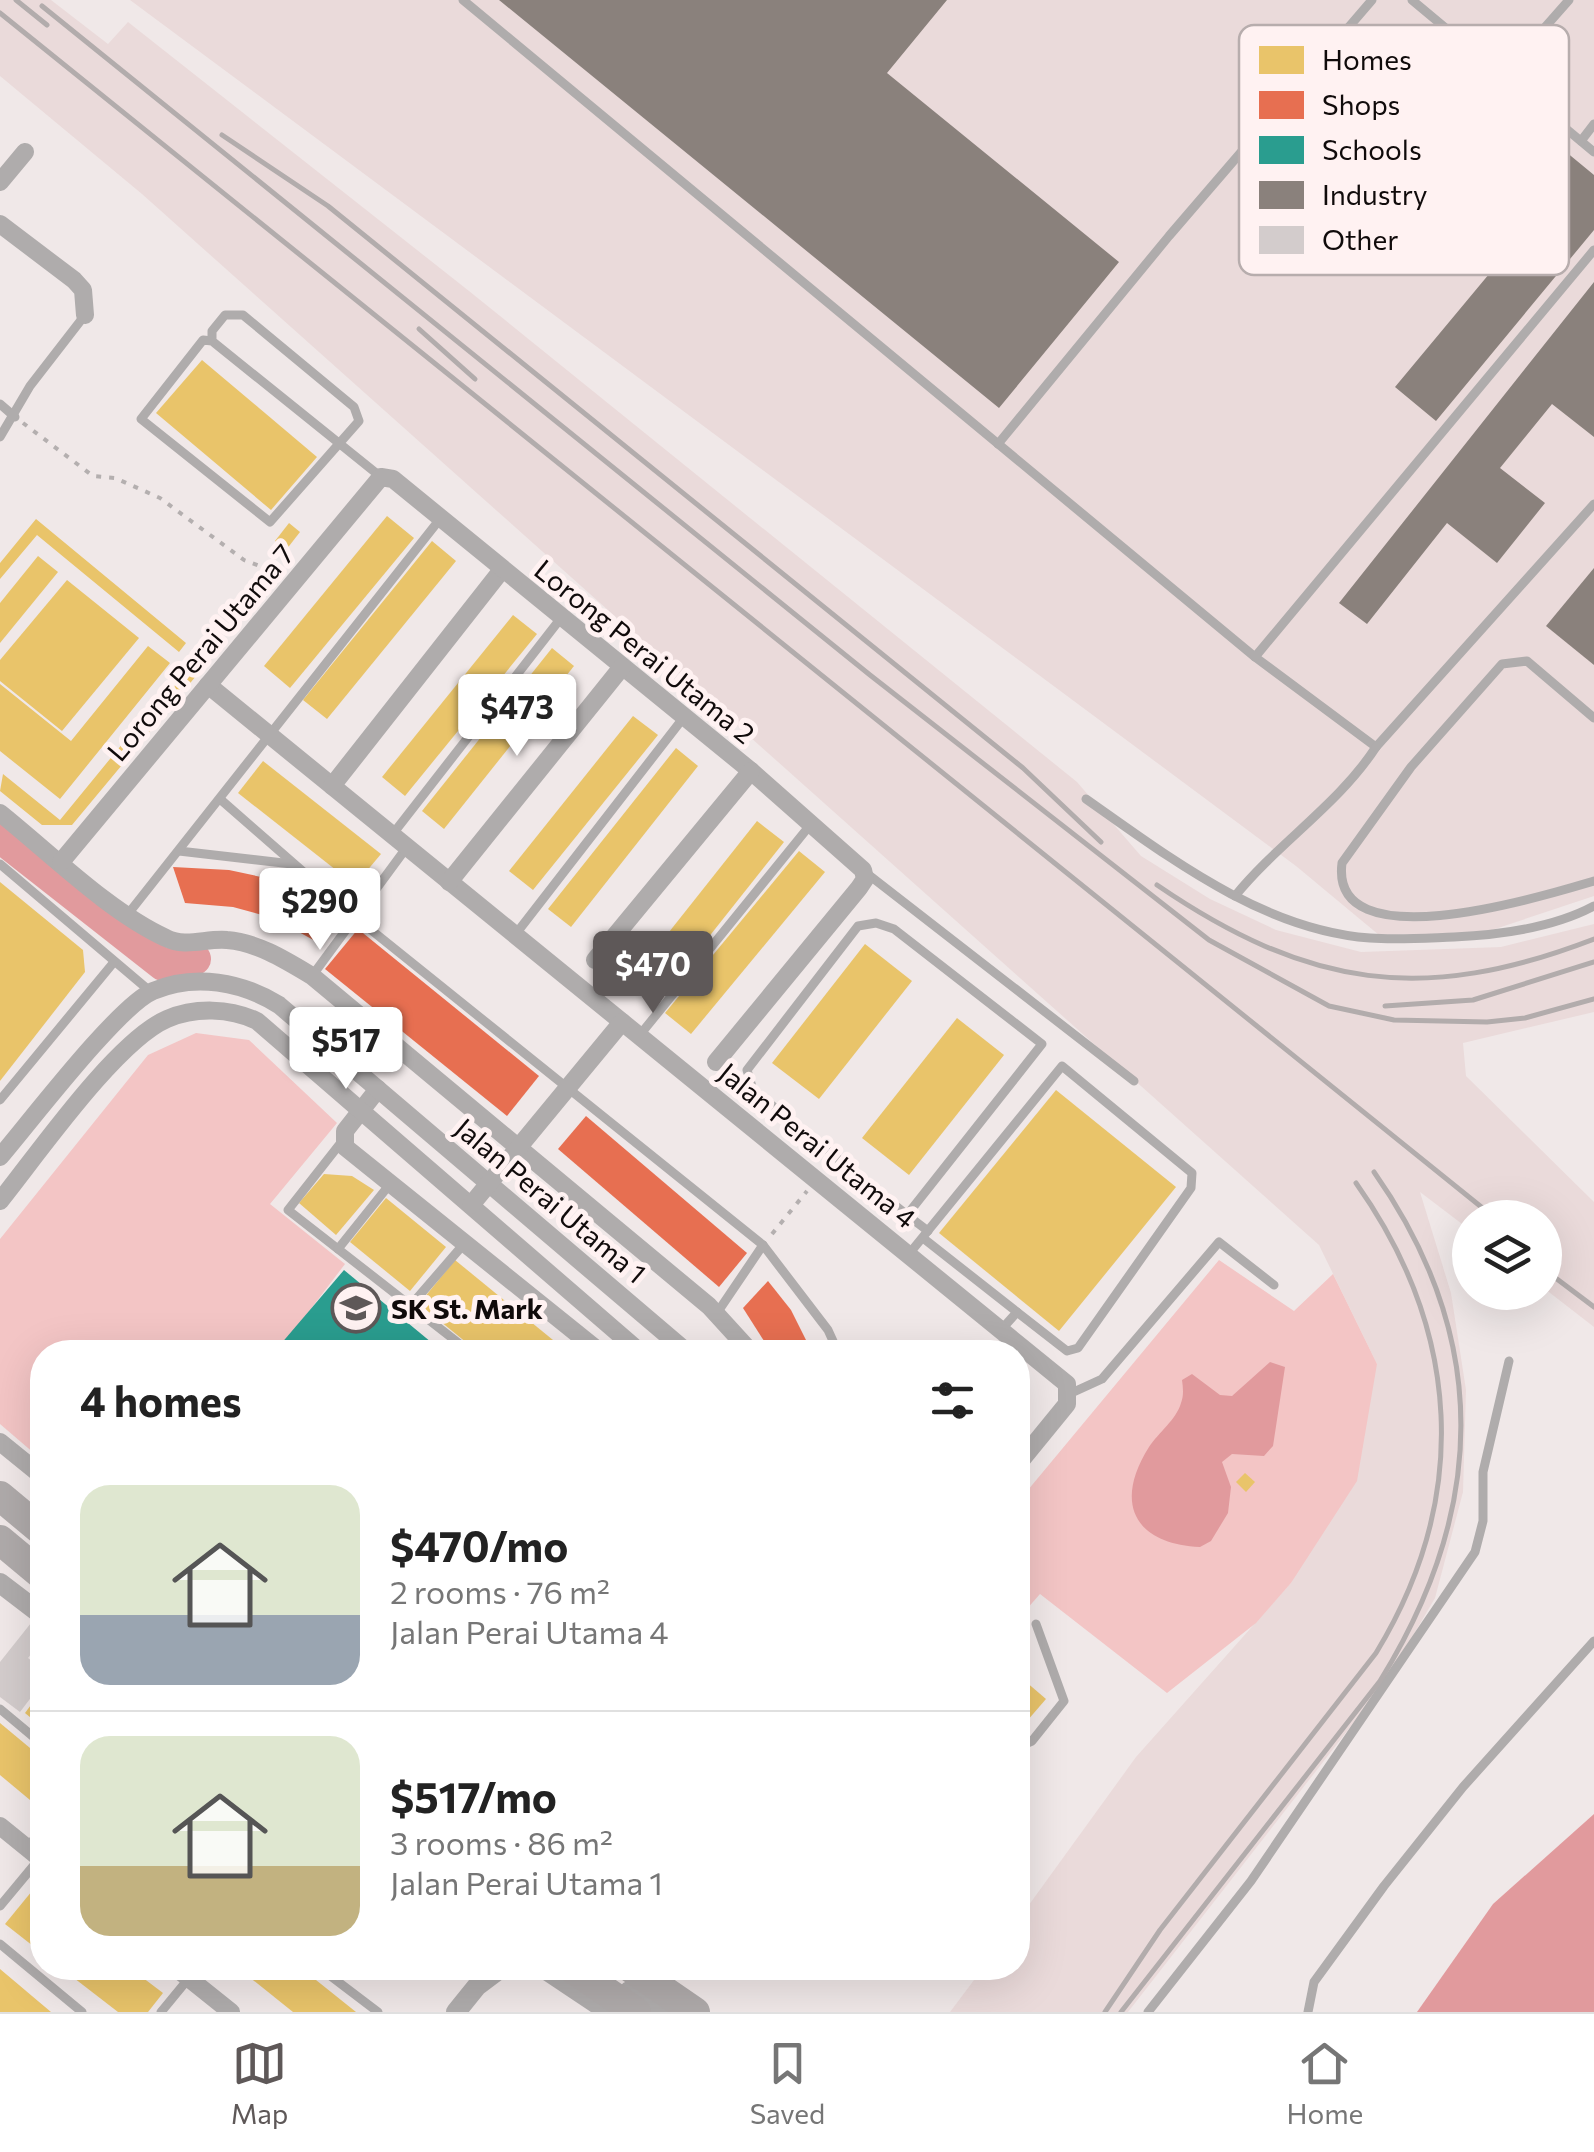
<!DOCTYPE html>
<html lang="en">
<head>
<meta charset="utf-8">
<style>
  body { margin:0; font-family:Commissioner,sans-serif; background:#f2f2f2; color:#222; height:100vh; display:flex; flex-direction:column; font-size:38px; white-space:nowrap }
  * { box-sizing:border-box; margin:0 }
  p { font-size:32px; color:#767676 }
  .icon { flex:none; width:55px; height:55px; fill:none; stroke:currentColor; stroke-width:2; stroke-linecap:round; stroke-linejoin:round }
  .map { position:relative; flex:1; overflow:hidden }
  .drawer { position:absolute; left:30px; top:1340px; width:1000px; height:640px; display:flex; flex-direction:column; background:#fff; border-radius:40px; box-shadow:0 10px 40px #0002 }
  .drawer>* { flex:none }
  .buttons { position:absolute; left:1452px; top:1200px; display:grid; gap:20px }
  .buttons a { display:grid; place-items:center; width:110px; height:110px; border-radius:50%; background:#fff; box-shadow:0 10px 40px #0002; font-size:50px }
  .price { position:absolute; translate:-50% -85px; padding:0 22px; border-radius:10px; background:#fff; color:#222; font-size:32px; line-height:65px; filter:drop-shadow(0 2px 5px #0008) }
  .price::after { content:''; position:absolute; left:50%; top:60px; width:30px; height:22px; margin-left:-15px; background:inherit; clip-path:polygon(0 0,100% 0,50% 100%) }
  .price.on { background:#5e5858; color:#fff }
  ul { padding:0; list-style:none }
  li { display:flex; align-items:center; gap:30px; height:250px; padding:0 50px }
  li+li { border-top:2px solid #e0e0e0 }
  li span { display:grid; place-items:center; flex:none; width:280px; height:200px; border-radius:30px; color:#555 }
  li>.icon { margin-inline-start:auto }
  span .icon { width:120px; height:120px; fill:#fffc; stroke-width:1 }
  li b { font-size:42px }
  h2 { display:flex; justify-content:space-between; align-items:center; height:120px; padding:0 50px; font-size:42px }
  .tabs { display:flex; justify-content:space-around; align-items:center; height:140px; border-top:2px solid #e0e0e0; background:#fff; font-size:28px; color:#767676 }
  .tabs a { display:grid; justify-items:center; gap:5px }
  .tabs .on { color:#5e5858 }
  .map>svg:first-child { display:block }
</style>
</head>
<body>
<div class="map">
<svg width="1594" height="2012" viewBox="0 0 1594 2012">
  <rect width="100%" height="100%" fill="#f0e8e8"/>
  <!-- built -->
  <g fill="#eadada">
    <polygon points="0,0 51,0 108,44 128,22 469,291 1077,782 1141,856 1210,899 1276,930 1361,952 1501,947 1594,924 1594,1012 1463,1043 1466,1076 1594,1202 1594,1327 1545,1289 1545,1218 1470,1218 1470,1230 1420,1192 1451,1293 1466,1390 1463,1492 1435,1598 1387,1680 1128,2012 950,2012 983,1968 1018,1968 1018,1920 1136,1757 1291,1583 1377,1364 1319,1245 142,194 0,76"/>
    <polygon points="130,0 1594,0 1594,896 1483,933 1379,935 1296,866"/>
  </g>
  <!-- green -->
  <g fill="#f3c5c5">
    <polygon points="196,1033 249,1040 337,1123 270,1204 345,1264 278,1352 42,1352 42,1460 0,1424 0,1239 148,1055"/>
    <polygon points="1219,1260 1294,1311 1333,1274 1377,1364 1357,1481 1291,1583 1256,1623 1167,1693 1040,1594 1018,1619 1018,1502"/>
  </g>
  <!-- water -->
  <g fill="#e19a9d">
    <path d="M1270 1362 1285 1367 1273 1446 1264 1456 1232 1454 1222 1462 1231 1487 1228 1513 1211 1541 1200 1547C1135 1544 1113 1504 1149 1447 1159 1432 1176 1420 1181 1403 1184 1395 1183 1388 1182 1380L1192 1374 1220 1395 1232 1396Z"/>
    <polygon points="1594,1814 1594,2012 1417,2012 1493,1904"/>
  </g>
  <!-- homes -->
  <g fill="#e9c46a">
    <polygon points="202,360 317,457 271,510 156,413"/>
    <polygon points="387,516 414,538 290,688 264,666"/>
    <polygon points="36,519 186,643 179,652 37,535 0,579 0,563"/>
    <polygon points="289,523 300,532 286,550 275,541"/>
    <polygon points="432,541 456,561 327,719 303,700"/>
    <polygon points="38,556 58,572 0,643 0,603"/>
    <polygon points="67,580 139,638 62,731 0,681 0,660"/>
    <polygon points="513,615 537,634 405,796 382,777"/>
    <polygon points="148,646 170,663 60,799 0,751 0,684 71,741"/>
    <polygon points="552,648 574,666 444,829 422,811"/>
    <polygon points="200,649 211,658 72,825 42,825 0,791 3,774 60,820"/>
    <polygon points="633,716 658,735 533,890 509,871"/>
    <polygon points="676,748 698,766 571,927 548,909"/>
    <polygon points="263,761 381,854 355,885 238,793"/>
    <polygon points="757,821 784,842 658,1001 631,980"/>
    <polygon points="799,851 825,872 691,1034 665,1013"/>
    <polygon points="0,882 83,950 85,972 0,1081"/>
    <polygon points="865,944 912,981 819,1099 772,1063"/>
    <polygon points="957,1018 1004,1055 909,1175 862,1138"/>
    <polygon points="1056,1090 1176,1187 1059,1331 939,1233"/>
    <polygon points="324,1174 352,1176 374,1190 336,1235 299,1203"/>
    <polygon points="386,1198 446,1247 410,1291 350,1242"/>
    <polygon points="455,1260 553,1340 552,1352 478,1352 419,1304"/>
    <polygon points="1245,1473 1255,1482 1246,1492 1236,1482"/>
    <polygon points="1018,1675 1046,1699 1027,1721 1018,1712"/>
    <polygon points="42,1690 42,1727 25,1713"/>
    <polygon points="0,1723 42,1758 42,1810 0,1775"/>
    <polygon points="32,1891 42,1899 42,1953 5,1924"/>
    <polygon points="61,1968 130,1968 163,1993 148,2012 118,2012"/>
    <polygon points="238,1968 301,1968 356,2012 293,2012"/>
    <polygon points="0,1969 51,2012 0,2012"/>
  </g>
  <!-- shops -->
  <g fill="#e76f51">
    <polygon points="173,867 229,870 275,880 325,905 338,919 319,943 273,918 233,907 185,903"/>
    <polygon points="358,929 539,1076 507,1116 325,969"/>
    <polygon points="586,1116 747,1253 719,1287 558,1149"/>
    <polygon points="768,1281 791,1310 812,1352 771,1352 743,1308"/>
  </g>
  <!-- schools -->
  <polygon fill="#2a9d8f" points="344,1270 443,1352 274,1352"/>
  <!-- industry -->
  <g fill="#8a817c">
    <polygon points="499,0 947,0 887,73 1119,262 999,408"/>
    <polygon points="1474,76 1594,175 1594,230 1436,421 1395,387 1539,214 1432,127"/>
    <polygon points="1594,282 1594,437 1552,404 1500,468 1545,503 1497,563 1447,523 1367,624 1339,603"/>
    <polygon points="1594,568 1594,665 1546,626"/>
  </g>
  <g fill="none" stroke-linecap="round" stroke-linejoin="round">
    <!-- river -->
    <polyline stroke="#e19a9d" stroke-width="32" points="0,837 163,965 195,959"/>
  </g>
  <!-- building -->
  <polygon fill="#d3cccc" points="31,1623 42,1632 42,1640 28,1658 42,1669 42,1683 20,1712 0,1697 0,1662"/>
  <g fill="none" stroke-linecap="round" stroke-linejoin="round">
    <!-- path -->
    <g stroke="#b4afaf" stroke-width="4" stroke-dasharray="5 8" stroke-linecap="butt">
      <polyline points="23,423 93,476 115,478 160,498 244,560 278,573"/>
      <polyline points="772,1234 807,1191"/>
    </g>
    <!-- service -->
    <g stroke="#afacac" stroke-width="9">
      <path d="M463 0 1255 657 1376 747C1339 804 1278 843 1235 896"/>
      <polyline points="1412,0 1594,152"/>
      <polyline points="1502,76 1569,0"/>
      <polyline points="1581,141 1594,124"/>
      <polyline points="212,341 212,331 225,315 243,315 354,407 359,421 270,522 141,419 203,340 212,341 381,477"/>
      <polyline points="0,404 15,417"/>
      <polyline points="0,437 30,386 85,315"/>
      <polyline points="998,444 1169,236 1372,0"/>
      <polyline points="1255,657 1594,250"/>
      <path d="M1594 718 1527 661 1502 664 1411 767 1342 863C1329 964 1550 894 1594 881"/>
      <polyline points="1376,747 1594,504"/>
      <polyline points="220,799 355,917 763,1245 828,1330 838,1352"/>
      <path d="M1086 799C1170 858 1263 930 1370 938 1397 940 1426 938 1454 937 1499 935 1553 928 1594 906"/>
      <polyline points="392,835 561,618"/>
      <polyline points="179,851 292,864"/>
      <polyline points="0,864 151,992"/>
      <polyline points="865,872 1134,1081"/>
      <polyline points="128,914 440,519"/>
      <polyline points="515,935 684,717"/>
      <polyline points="312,976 407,847"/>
      <polyline points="639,1036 811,824"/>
      <polyline points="0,1100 114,962"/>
      <polyline points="343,1140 288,1210 470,1352"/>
      <polyline points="907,1215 1042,1044 894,929 876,923 858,926 747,1070 753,1090 907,1215 928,1231"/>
      <polyline points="923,1238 1017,1312 1001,1330"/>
      <polyline points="338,1249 390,1184"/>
      <polyline points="909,1254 1062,1066 1192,1173 1191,1188 1078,1348 1067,1351 1017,1312"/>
      <polyline points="412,1304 463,1245"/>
      <polyline points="717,1313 763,1245"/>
      <polyline points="1067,1395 1102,1379 1219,1242 1274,1285"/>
      <polyline points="0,1709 42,1744"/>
      <polyline points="1018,1747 1032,1741 1064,1701 1036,1624"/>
      <polyline points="27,1848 42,1829"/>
      <polyline points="0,1906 40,1858"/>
      <polyline points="0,1944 82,2012"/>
      <polyline points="320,1968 378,2012"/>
      <polyline points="161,2012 189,1978"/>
      <polyline points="1148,2012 1251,1881 1475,1552 1483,1521 1483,1472 1509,1361"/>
      <polyline points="1308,2012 1314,1982 1384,1886 1463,1787 1594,1641"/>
    </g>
    <!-- minor -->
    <g stroke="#afacac" stroke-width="18">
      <polyline points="0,182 25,152"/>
      <polyline points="0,224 74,280 83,290 85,315"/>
      <polyline points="208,685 1067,1384 1067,1404 1018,1464"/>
      <polyline points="332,786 501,571"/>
      <path d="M0 813C50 853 109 912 166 938 186 948 206 938 227 940 257 942 287 961 312 976L709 1306 751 1352"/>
      <polyline points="61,862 381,477 393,479 751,771 863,870 865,879 859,888 716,1062"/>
      <polyline points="449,882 622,667"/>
      <polyline points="595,960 751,771"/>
      <polyline points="378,1089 345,1131 345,1147 600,1352"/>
      <path d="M0 1157C30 1122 118 1006 153 991 195 973 242 982 279 1005L687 1352"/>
      <path d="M0 1201C37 1155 116 1041 167 1019 195 1007 230 1008 257 1021L640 1352"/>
      <polyline points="471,1205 622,1022"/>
      <polyline points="0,1442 42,1476"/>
      <polyline points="0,1826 42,1860"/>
      <polyline points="176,1968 231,2012"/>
    </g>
    <!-- tertiary -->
    <g stroke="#afacac" stroke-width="20">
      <polyline points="0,1583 42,1615"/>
      <polyline points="543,1968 609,2012"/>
      <polyline points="629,1991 660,2012"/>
      <polyline points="456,2012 477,1986 501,1968"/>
    </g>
    <!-- motorway -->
    <g stroke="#afaaaa" stroke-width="30">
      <polyline points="0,1496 42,1531"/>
      <polyline points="0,1540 42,1575"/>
      <polyline points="572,1968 636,2012"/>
      <polyline points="631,1968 695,2012"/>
    </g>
    <!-- rail -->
    <g stroke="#b2acac" stroke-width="5">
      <polyline points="16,0 47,25"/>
      <polyline points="42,6 870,675 1209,940 1329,1006 1394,1020 1487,1022 1525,1018 1594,999"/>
      <polyline points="0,13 1495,1218"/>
      <polyline points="222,135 328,206 1023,768 1101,842"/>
      <polyline points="419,329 475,379"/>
      <path d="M1157 885C1308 988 1423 1005 1594 939"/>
      <polyline points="1385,1006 1473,1000 1594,962"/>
      <polyline points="1545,1270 1594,1307"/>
      <path d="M1105 2012 1160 1930 1376 1653C1471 1497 1461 1331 1356 1183"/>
      <path d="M1121 2012 1380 1681C1486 1510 1492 1340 1374 1172"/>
    </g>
  </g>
  <!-- icons -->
  <defs>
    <g id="school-ring" transform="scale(2.5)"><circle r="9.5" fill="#fff2f2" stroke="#5e5858" stroke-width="1.5"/><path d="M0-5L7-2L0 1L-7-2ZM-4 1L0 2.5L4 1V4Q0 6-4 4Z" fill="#5e5858"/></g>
  </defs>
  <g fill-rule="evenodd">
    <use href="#school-ring" x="356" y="1308"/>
  </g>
  <g text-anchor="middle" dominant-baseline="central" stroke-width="10" stroke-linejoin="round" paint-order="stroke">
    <!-- street labels -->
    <g font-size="28" fill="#100b0b" stroke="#fff2f2">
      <text transform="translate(645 651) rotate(39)">Lorong Perai Utama 2</text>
      <text transform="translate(200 652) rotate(-50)">Lorong Perai Utama 7</text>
      <text transform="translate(818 1145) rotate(39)">Jalan Perai Utama 4</text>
      <text transform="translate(551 1200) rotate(40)">Jalan Perai Utama 1</text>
    </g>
    <!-- poi labels -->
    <g font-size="28" font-weight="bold" fill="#100b0b" stroke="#fff2f2" text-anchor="start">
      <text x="391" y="1308">SK St. Mark</text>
    </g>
  </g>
  <!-- legend -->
  <rect x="1239" y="25" width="330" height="250" rx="15" fill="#fff2f2" stroke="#b7adad" stroke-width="2.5"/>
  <rect x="1259" y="46" width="45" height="28" fill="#e9c46a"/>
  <rect x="1259" y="91" width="45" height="28" fill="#e76f51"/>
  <rect x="1259" y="136" width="45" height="28" fill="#2a9d8f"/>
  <rect x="1259" y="181" width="45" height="28" fill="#8a817c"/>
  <rect x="1259" y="226" width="45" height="28" fill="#d3cccc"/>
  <g font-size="28" fill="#100b0b">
    <text x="1322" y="70">Homes</text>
    <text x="1322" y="115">Shops</text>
    <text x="1322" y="160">Schools</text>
    <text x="1322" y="205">Industry</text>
    <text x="1322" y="250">Other</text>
  </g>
</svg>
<div class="buttons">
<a><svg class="icon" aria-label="layers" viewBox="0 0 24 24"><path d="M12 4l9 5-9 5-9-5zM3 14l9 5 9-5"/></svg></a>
</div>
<b class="price" style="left:517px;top:759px">$473</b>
<b class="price" style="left:320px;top:953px">$290</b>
<b class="price on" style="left:653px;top:1016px">$470</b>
<b class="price" style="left:346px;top:1092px">$517</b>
<section class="drawer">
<h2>4 homes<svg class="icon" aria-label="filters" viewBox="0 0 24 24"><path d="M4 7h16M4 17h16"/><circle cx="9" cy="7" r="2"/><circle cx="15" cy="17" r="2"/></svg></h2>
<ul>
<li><span style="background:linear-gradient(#dfe7d0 65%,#9aa5b1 0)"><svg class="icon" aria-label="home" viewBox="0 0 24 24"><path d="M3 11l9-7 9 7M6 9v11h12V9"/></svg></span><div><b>$470/mo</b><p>2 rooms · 76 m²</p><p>Jalan Perai Utama 4</p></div></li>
<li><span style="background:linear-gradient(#dfe7d0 65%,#c2b280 0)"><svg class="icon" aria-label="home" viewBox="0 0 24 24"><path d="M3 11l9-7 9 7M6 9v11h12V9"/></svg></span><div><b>$517/mo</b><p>3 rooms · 86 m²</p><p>Jalan Perai Utama 1</p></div></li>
</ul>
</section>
</div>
<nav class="tabs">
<a class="on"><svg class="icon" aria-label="map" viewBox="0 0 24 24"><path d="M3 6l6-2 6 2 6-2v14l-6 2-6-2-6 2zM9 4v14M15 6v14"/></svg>Map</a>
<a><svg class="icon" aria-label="saved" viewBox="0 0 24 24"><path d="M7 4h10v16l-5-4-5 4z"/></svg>Saved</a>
<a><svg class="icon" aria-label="home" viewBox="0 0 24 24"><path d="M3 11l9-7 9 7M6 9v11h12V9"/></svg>Home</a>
</nav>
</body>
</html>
